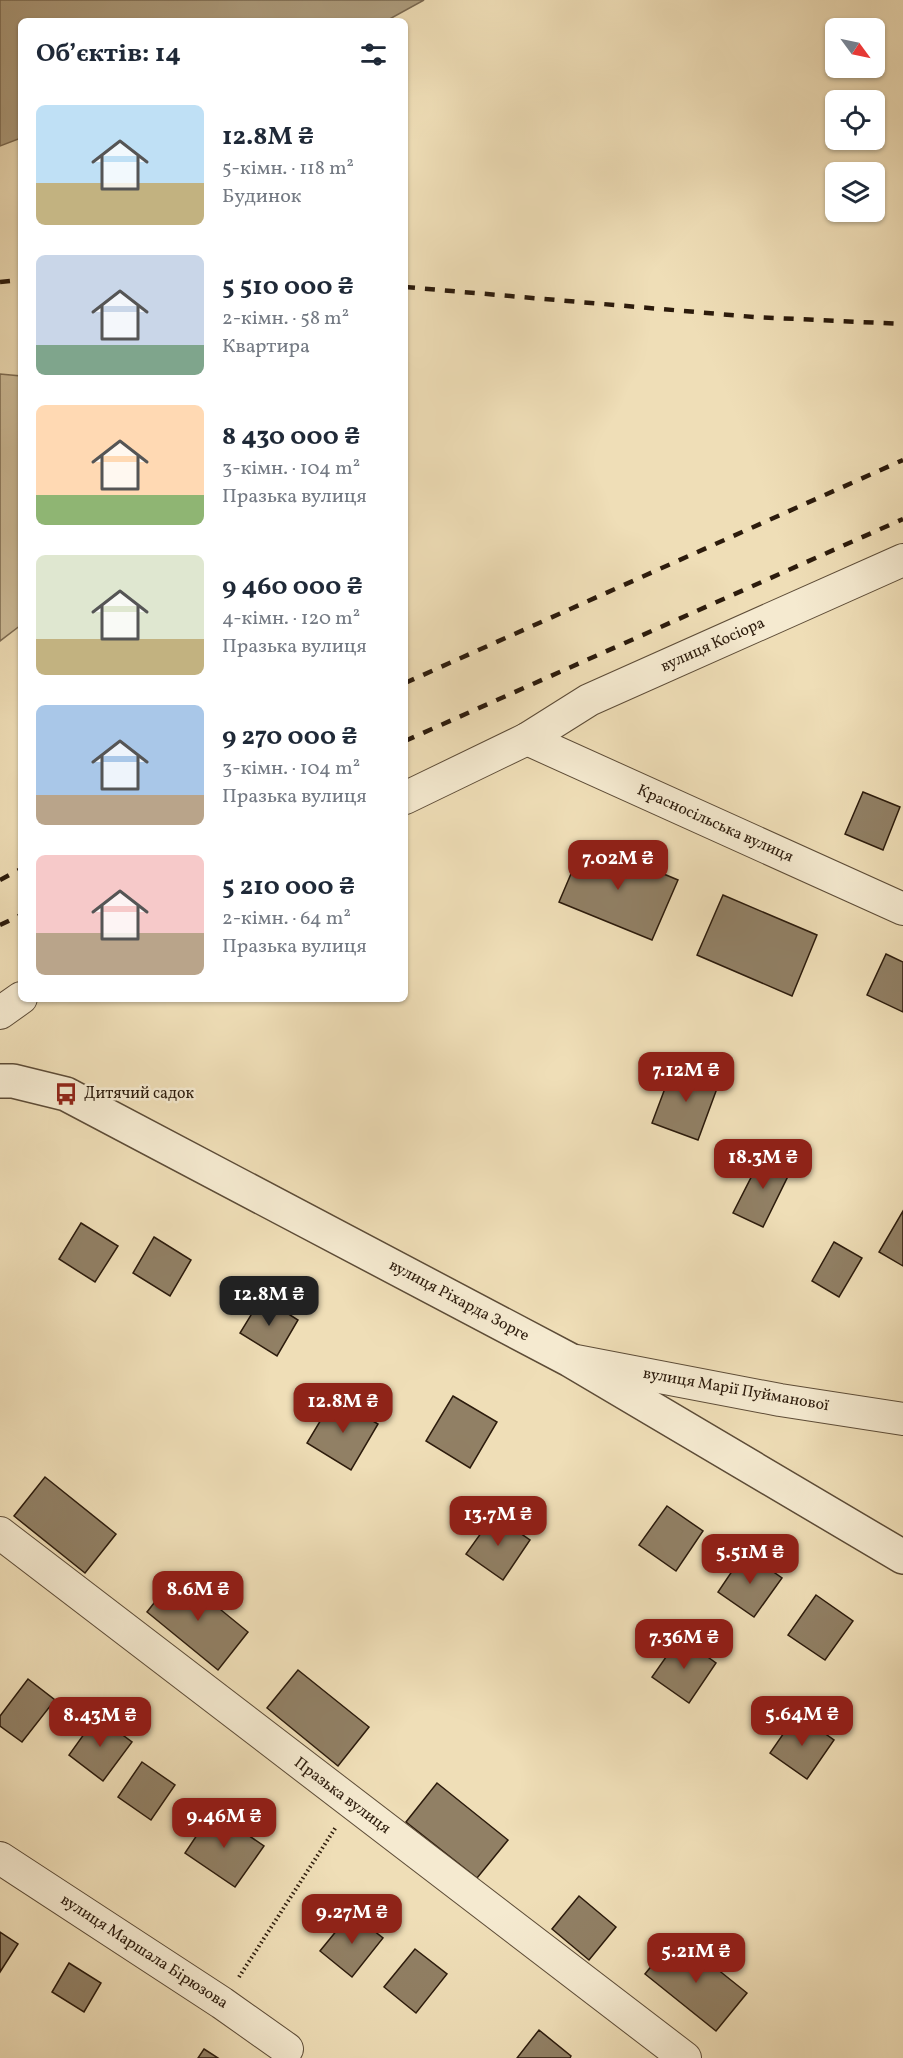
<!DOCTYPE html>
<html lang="uk">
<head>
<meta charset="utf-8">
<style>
  body { margin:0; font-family:Vollkorn,serif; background:#f6f6f7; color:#1f2937; height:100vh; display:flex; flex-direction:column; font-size:22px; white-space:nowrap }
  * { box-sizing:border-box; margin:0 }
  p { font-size:20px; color:#747a83 }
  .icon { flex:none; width:33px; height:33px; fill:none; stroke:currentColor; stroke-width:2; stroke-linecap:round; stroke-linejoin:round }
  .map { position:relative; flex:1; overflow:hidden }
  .drawer { position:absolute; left:18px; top:18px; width:390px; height:984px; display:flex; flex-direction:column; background:#fff; border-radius:9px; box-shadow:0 2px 4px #0004 }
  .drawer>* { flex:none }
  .needle { width:39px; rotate:123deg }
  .controls { position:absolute; left:825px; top:18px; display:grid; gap:12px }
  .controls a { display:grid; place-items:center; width:60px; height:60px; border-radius:9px; background:#fff; box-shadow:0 2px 4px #0004; font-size:30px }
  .price { position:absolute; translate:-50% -51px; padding:0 14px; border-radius:12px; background:#8f2418; color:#fff; font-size:20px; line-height:39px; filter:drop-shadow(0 2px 3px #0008) }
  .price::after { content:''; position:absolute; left:50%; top:36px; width:18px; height:14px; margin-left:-9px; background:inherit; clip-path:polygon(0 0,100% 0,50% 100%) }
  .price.selected { background:#222; color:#fff }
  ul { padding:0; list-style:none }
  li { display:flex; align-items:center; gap:18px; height:150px; padding:0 18px }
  li span { display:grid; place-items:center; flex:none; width:168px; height:120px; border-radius:9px; color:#555 }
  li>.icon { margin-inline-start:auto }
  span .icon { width:72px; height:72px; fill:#fffc; stroke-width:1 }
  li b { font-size:26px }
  h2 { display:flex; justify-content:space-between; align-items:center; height:72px; padding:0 18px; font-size:26px }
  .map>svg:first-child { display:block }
</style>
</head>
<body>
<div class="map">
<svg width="903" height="2058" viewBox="0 0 903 2058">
  <rect width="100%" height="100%" fill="#efdeb7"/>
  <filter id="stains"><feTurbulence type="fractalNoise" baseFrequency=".00333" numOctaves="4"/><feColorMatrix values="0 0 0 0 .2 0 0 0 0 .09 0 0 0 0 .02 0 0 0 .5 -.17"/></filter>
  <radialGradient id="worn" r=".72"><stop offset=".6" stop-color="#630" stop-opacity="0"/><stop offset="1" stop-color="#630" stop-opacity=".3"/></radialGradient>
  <!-- green -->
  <polygon fill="#cebd9a" stroke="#7d6c53" stroke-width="1.5" points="0,374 21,376 21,625 0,641"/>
  <!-- water -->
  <polygon fill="#ad9c7d" stroke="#796850" stroke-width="1.5" points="0,0 424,0 386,21 21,21 21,138 0,146"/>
  <!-- building -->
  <g fill="#918065" stroke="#2c1b0c" stroke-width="1.5">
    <polygon points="863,792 900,807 883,850 845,834"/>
    <polygon points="585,841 678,880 652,940 559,902"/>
    <polygon points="723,895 817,935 792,996 697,955"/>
    <polygon points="886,954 903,962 903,1012 867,995"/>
    <polygon points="673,1067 719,1083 698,1140 652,1123"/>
    <polygon points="764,1152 793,1166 763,1227 733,1213"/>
    <polygon points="903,1211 903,1266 879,1252"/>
    <polygon points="81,1223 118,1246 95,1282 59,1259"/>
    <polygon points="154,1237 191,1260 170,1296 133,1273"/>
    <polygon points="834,1242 862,1258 839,1297 812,1281"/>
    <polygon points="262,1297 298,1320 277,1356 240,1333"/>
    <polygon points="453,1396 497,1422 470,1468 426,1441"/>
    <polygon points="334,1398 378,1424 351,1470 307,1443"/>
    <polygon points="45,1477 116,1534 85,1573 14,1516"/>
    <polygon points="667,1506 703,1531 676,1571 639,1545"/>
    <polygon points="494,1515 530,1540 503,1580 466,1554"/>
    <polygon points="745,1552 782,1578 754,1617 718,1592"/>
    <polygon points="177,1574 248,1632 218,1670 147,1612"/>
    <polygon points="816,1595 853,1621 825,1660 788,1635"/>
    <polygon points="680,1637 716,1663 689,1703 652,1677"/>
    <polygon points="298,1670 369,1727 338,1766 267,1708"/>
    <polygon points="28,1679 55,1700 22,1742 0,1726 0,1716"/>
    <polygon points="797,1714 834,1740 807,1779 770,1753"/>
    <polygon points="97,1716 132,1742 103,1781 69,1755"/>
    <polygon points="142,1762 175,1785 151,1820 118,1797"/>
    <polygon points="437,1783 508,1840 477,1878 406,1822"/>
    <polygon points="213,1811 264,1846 235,1887 185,1853"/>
    <polygon points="579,1896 616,1927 589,1960 552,1929"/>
    <polygon points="351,1913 383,1938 352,1977 320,1951"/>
    <polygon points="0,1932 18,1944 0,1972"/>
    <polygon points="676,1936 747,1993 716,2031 645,1974"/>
    <polygon points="415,1949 447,1974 416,2013 384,1987"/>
    <polygon points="69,1963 101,1983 84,2012 52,1992"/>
    <polygon points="539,2030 571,2056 570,2058 517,2058"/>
    <polygon points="204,2049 218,2058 198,2058"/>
  </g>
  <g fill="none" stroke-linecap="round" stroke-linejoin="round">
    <!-- minor casing -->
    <g stroke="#5d4c37" stroke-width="34">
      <g id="minor">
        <polyline points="527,739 903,909"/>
        <polyline points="405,798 527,739 589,700 903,560"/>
        <polyline points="0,1013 21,998"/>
        <polyline points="576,1361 780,1400 903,1419"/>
        <polyline points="0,1533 685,2058"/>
        <polyline points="0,1858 222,2003 287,2049"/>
      </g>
    </g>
    <!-- tertiary casing -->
    <g stroke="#5d4c37" stroke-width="36">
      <polyline id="tertiary" points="0,1081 13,1081 66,1094 570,1360 903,1557"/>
    </g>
    <!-- path -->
    <polyline stroke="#2c1b0c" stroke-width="4" stroke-dasharray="1.5 3" stroke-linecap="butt" points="239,1977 336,1827"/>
    <!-- minor -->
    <use href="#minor" stroke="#f5ead0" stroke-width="32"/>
    <!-- tertiary -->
    <use href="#tertiary" stroke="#f5ead0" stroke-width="33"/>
    <!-- rail -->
    <g stroke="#2c1b0c" stroke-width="4.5" stroke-dasharray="10 10" stroke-linecap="butt">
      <polyline points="0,282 21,280"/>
      <polyline points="405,287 754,317 903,324"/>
      <polyline points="405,683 903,460"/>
      <polyline points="405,741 903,519"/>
      <polyline points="0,880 21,869"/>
      <polyline points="0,925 21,915"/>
    </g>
  </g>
  <!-- icons -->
  <defs>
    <g id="bus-bare" transform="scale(1.8)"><path d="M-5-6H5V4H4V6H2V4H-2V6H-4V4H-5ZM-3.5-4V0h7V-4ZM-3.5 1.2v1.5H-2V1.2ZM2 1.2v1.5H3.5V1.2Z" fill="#8f2418" stroke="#f5ead0" stroke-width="2.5" paint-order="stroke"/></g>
  </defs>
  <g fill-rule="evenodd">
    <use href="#bus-bare" x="66" y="1094"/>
  </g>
  <g text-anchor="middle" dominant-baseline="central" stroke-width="5" stroke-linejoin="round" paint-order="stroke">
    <!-- street labels -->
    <g font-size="16" fill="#2c1b0c" stroke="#f5ead0">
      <text transform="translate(713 645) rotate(-24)">вулиця Косіора</text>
      <text transform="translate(715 824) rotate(24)">Красносільська вулиця</text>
      <text transform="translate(459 1301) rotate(28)">вулиця Ріхарда Зорге</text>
      <text transform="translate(736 1390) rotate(10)">вулиця Марії Пуйманової</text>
      <text transform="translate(342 1796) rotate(37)">Празька вулиця</text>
      <text transform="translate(144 1952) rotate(33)">вулиця Маршала Бірюзова</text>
    </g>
    <!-- poi labels -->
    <g font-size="16" fill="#2c1b0c" stroke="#f5ead0" text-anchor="start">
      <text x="84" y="1094">Дитячий садок</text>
    </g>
  </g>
  <rect width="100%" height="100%" filter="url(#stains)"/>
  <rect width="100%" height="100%" fill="url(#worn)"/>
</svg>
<div class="controls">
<a><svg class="needle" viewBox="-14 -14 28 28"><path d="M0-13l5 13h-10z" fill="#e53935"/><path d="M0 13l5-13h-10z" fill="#747a83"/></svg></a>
<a><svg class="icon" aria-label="locate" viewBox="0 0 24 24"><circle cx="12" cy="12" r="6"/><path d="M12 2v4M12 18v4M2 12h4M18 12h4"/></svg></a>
<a><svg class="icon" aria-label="layers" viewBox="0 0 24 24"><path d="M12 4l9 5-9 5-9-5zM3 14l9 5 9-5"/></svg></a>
</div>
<b class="price" style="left:618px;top:891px">7.02M ₴</b>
<b class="price" style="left:686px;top:1103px">7.12M ₴</b>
<b class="price" style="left:763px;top:1190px">18.3M ₴</b>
<b class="price selected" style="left:269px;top:1327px">12.8M ₴</b>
<b class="price" style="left:343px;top:1434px">12.8M ₴</b>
<b class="price" style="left:498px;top:1547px">13.7M ₴</b>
<b class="price" style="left:750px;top:1585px">5.51M ₴</b>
<b class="price" style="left:198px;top:1622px">8.6M ₴</b>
<b class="price" style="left:684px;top:1670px">7.36M ₴</b>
<b class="price" style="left:802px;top:1747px">5.64M ₴</b>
<b class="price" style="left:100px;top:1748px">8.43M ₴</b>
<b class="price" style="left:224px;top:1849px">9.46M ₴</b>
<b class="price" style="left:352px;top:1945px">9.27M ₴</b>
<b class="price" style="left:696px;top:1984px">5.21M ₴</b>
<section class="drawer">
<h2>Об’єктів: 14<svg class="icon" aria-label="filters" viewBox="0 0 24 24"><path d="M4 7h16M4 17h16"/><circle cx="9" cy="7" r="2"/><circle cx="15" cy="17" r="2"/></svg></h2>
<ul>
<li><span style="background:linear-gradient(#bfe0f5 65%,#c2b280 0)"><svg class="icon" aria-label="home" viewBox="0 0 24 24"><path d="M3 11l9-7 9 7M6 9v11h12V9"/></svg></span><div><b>12.8M ₴</b><p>5-кімн. · 118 m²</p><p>Будинок</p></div></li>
<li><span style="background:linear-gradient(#c9d6e8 75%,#7fa58c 0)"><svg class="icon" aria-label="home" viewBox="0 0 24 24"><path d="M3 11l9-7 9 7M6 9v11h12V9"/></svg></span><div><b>5 510 000 ₴</b><p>2-кімн. · 58 m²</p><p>Квартира</p></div></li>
<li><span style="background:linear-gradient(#ffd9b3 75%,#8fb573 0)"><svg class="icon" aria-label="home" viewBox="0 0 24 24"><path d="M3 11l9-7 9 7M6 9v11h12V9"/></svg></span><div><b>8 430 000 ₴</b><p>3-кімн. · 104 m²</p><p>Празька вулиця</p></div></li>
<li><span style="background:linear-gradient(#dfe7d0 70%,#c2b280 0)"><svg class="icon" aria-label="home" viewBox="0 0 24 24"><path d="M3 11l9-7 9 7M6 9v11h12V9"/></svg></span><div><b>9 460 000 ₴</b><p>4-кімн. · 120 m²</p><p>Празька вулиця</p></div></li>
<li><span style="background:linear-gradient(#a9c7e8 75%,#b9a48a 0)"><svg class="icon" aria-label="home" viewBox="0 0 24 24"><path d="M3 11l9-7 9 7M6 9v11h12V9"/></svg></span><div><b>9 270 000 ₴</b><p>3-кімн. · 104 m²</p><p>Празька вулиця</p></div></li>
<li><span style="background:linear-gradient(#f6c9c9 65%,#b9a48a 0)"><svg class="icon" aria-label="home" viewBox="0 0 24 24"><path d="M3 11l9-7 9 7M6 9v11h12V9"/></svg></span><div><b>5 210 000 ₴</b><p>2-кімн. · 64 m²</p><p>Празька вулиця</p></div></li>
</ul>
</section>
</div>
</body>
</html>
